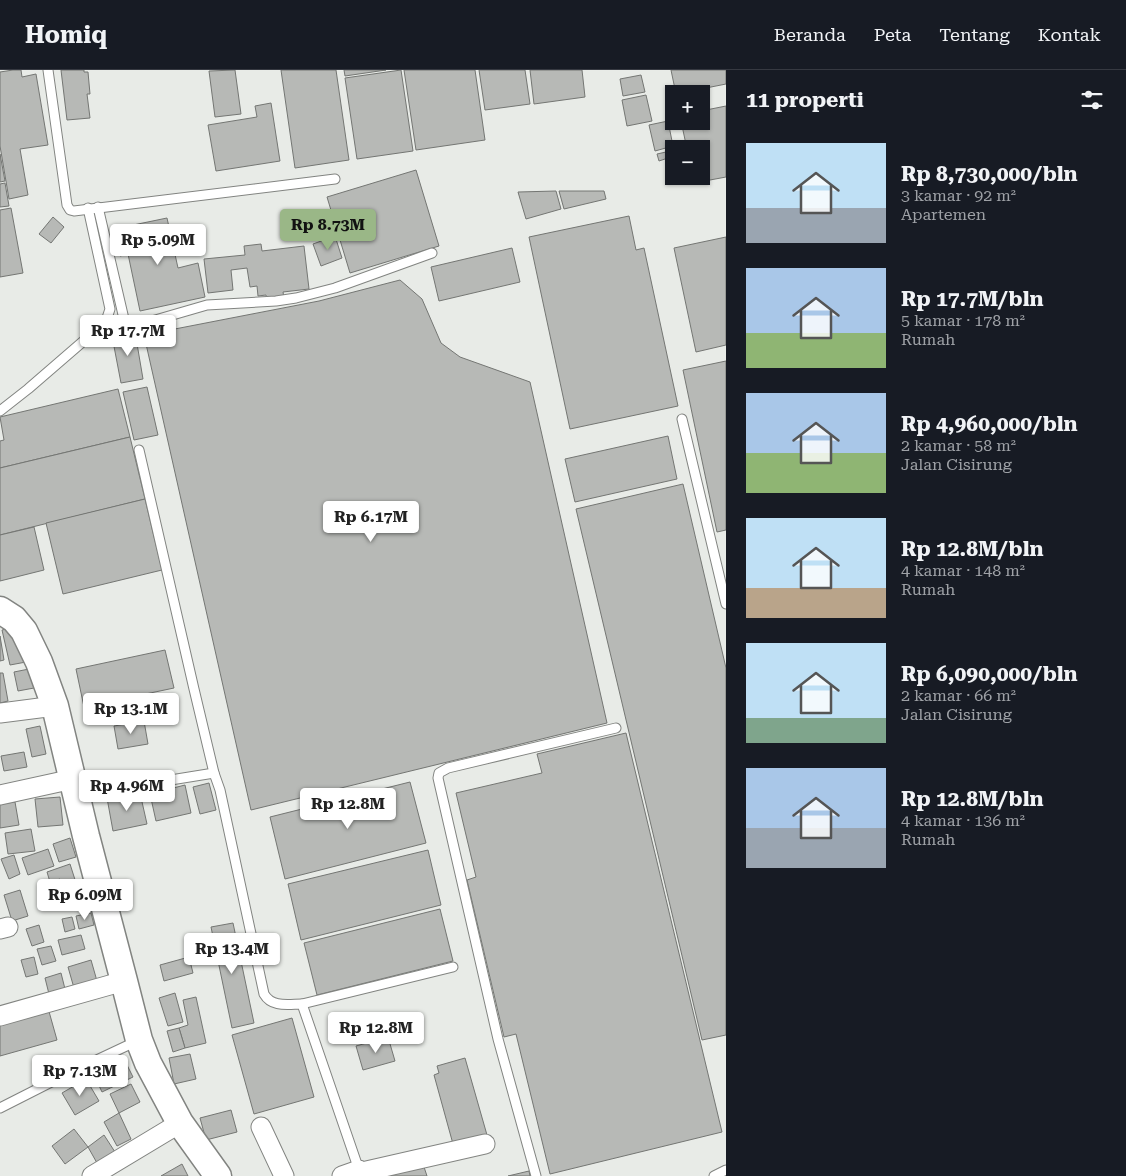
<!DOCTYPE html>
<html lang="id">
<head>
<meta charset="utf-8">
<style>
  body { margin:0; font-family:"Roboto Serif",serif; background:#242831; color:#f1f3f6; height:100vh; display:flex; flex-direction:column; font-size:19px; white-space:nowrap }
  * { box-sizing:border-box; margin:0 }
  p { font-size:16px; color:#9ea1a6 }
  .icon { flex:none; width:28px; height:28px; fill:none; stroke:currentColor; stroke-width:2; stroke-linecap:round; stroke-linejoin:round }
  .map { position:relative; flex:1; overflow:hidden }
  .side { display:flex; flex-direction:column; background:#171b24; width:400px }
  .side>* { flex:none }
  .buttons { position:absolute; left:665px; top:15px; display:grid; gap:10px }
  .buttons a { display:grid; place-items:center; width:45px; height:45px; border-radius:0px; background:#171b24; box-shadow:0 1px 4px #0004; font-size:25px }
  .price { position:absolute; translate:-50% -42px; padding:0 11px; border-radius:5px; background:#fff; color:#222; font-size:16px; line-height:32px; filter:drop-shadow(0 1px 2px #0008) }
  .price::after { content:''; position:absolute; left:50%; top:30px; width:15px; height:11px; margin-left:-8px; background:inherit; clip-path:polygon(0 0,100% 0,50% 100%) }
  .price.current { background:#9ab787; color:#111 }
  ul { padding:0; list-style:none }
  li { display:flex; align-items:center; gap:15px; height:125px; padding:0 20px }
  li span { display:grid; place-items:center; flex:none; width:140px; height:100px; border-radius:0px; color:#555 }
  li>.icon { margin-inline-start:auto }
  span .icon { width:60px; height:60px; fill:#fffc; stroke-width:1 }
  li b { font-size:21px }
  h2 { display:flex; justify-content:space-between; align-items:center; height:60px; padding:0 20px; font-size:21px }
  header { display:flex; align-items:center; gap:30px; box-sizing:border-box; height:70px; padding:0 25px; background:#171b24; border-bottom:1px solid #363941 }
  header strong { font-size:24px }
  nav { display:flex; gap:28px; margin-inline-start:auto; font-size:18px }
  main { display:flex; flex:1; min-height:0 }
  .map>svg:first-child { display:block }
</style>
</head>
<body>
<header>
<strong>Homiq</strong>
<nav><a>Beranda</a><a>Peta</a><a>Tentang</a><a>Kontak</a></nav>
</header>
<main>
<div class="map">
<svg width="726" height="1106" viewBox="0 0 726 1106">
  <rect width="100%" height="100%" fill="#e8ebe7"/>
  <!-- building -->
  <g fill="#b7b9b6" stroke="#747673">
    <polygon points="13,0 21,0 22,7 36,4 48,75 20,79 28,125 9,129 0,76 0,2"/>
    <polygon points="61,0 84,0 84,2 88,2 90,24 87,24 90,48 67,50"/>
    <polygon points="235,0 241,44 215,47 209,1"/>
    <polygon points="281,0 336,0 349,90 295,98"/>
    <polygon points="344,0 386,0 345,6"/>
    <polygon points="401,0 413,81 357,89 345,8"/>
    <polygon points="404,0 475,0 485,70 416,80"/>
    <polygon points="479,0 525,0 530,34 485,40"/>
    <polygon points="530,0 582,0 585,27 534,34"/>
    <polygon points="671,0 726,0 726,14 676,24"/>
    <polygon points="641,5 645,22 623,26 620,9"/>
    <polygon points="646,25 652,51 627,56 622,30"/>
    <polygon points="271,33 280,91 216,101 208,55 257,47 255,36"/>
    <polygon points="726,36 726,107 694,113 692,106 701,106 701,79 687,79 681,51 701,51 701,41"/>
    <polygon points="668,51 673,76 655,81 649,55"/>
    <polygon points="666,82 668,88 659,91 657,84"/>
    <polygon points="0,84 5,111 0,112"/>
    <polygon points="416,100 439,176 350,203 327,127"/>
    <polygon points="5,113 9,136 0,137 0,114"/>
    <polygon points="556,121 561,139 526,149 518,122"/>
    <polygon points="559,121 604,121 606,129 564,139"/>
    <polygon points="11,138 23,203 0,207 0,140"/>
    <polygon points="629,146 636,180 644,178 678,336 570,359 529,167"/>
    <polygon points="53,147 64,157 51,173 39,164"/>
    <polygon points="167,148 178,198 198,193 205,227 140,241 128,184 120,186 114,159"/>
    <polygon points="335,166 342,188 321,196 313,174"/>
    <polygon points="726,167 726,275 696,282 674,178"/>
    <polygon points="261,174 262,181 304,176 309,219 283,222 284,228 267,230 266,225 258,226 257,216 250,217 247,198 231,200 233,220 208,223 204,189 245,185 244,176"/>
    <polygon points="512,178 520,212 439,231 431,197"/>
    <polygon points="400,210 422,229 441,273 460,287 530,312 607,653 251,740 144,265 319,231"/>
    <polygon points="135,262 143,309 121,313 112,266"/>
    <polygon points="726,291 726,460 717,462 683,300"/>
    <polygon points="147,317 158,365 134,370 123,322"/>
    <polygon points="118,319 130,367 0,398 0,371 4,370 0,347"/>
    <polygon points="668,366 677,409 575,432 565,389"/>
    <polygon points="130,367 145,429 0,465 0,398"/>
    <polygon points="683,414 726,598 726,965 702,970 576,439"/>
    <polygon points="145,429 162,500 63,524 46,453"/>
    <polygon points="34,457 44,500 0,511 0,465"/>
    <polygon points="18,556 26,592 10,595 2,560"/>
    <polygon points="0,566 4,590 0,591"/>
    <polygon points="165,580 174,618 84,637 76,599"/>
    <polygon points="29,599 34,618 18,621 14,602"/>
    <polygon points="0,603 3,603 8,631 0,633"/>
    <polygon points="144,651 148,674 118,679 114,656"/>
    <polygon points="40,656 46,684 32,687 26,659"/>
    <polygon points="626,663 722,1062 550,1104 516,964 504,967 467,810 476,807 456,723 542,703 537,684"/>
    <polygon points="24,682 27,697 4,701 1,686"/>
    <polygon points="410,712 426,773 285,809 270,747"/>
    <polygon points="209,713 216,740 200,744 193,717"/>
    <polygon points="185,715 191,743 156,751 150,724"/>
    <polygon points="140,723 147,754 113,761 107,728"/>
    <polygon points="60,727 63,755 38,757 35,729"/>
    <polygon points="15,732 19,755 0,758 0,734"/>
    <polygon points="31,759 35,781 8,784 5,763"/>
    <polygon points="70,768 76,787 59,792 53,774"/>
    <polygon points="48,779 54,796 28,805 22,788"/>
    <polygon points="428,780 441,835 301,870 288,814"/>
    <polygon points="14,785 20,804 9,809 1,789"/>
    <polygon points="70,794 77,816 64,821 60,809 50,812 47,802"/>
    <polygon points="20,820 28,846 12,851 4,825"/>
    <polygon points="440,839 453,891 317,925 304,873"/>
    <polygon points="91,843 94,855 79,859 76,846"/>
    <polygon points="72,847 75,859 65,862 62,849"/>
    <polygon points="233,853 254,953 232,958 211,857"/>
    <polygon points="39,855 44,872 32,876 26,859"/>
    <polygon points="81,865 85,879 62,885 58,870"/>
    <polygon points="51,876 56,891 42,895 37,879"/>
    <polygon points="34,887 38,904 26,907 21,890"/>
    <polygon points="189,887 193,903 164,911 160,895"/>
    <polygon points="91,890 97,911 74,918 68,897"/>
    <polygon points="61,903 65,919 49,924 45,908"/>
    <polygon points="175,923 183,952 168,956 159,928"/>
    <polygon points="196,927 206,973 185,978 179,958 188,955 183,930"/>
    <polygon points="48,938 57,970 0,986 0,951"/>
    <polygon points="292,948 314,1027 254,1044 232,965"/>
    <polygon points="179,958 185,978 173,982 167,961"/>
    <polygon points="388,967 395,991 363,1000 356,976"/>
    <polygon points="190,984 196,1009 174,1014 169,988"/>
    <polygon points="465,988 487,1065 453,1074 434,1005 439,1003 437,996"/>
    <polygon points="124,989 133,1007 102,1022 94,1005"/>
    <polygon points="86,1009 99,1031 75,1045 62,1023"/>
    <polygon points="131,1014 140,1032 119,1043 110,1024"/>
    <polygon points="231,1040 237,1062 206,1070 200,1048"/>
    <polygon points="119,1043 131,1069 117,1076 104,1052"/>
    <polygon points="74,1059 88,1077 65,1094 52,1076"/>
    <polygon points="104,1065 115,1082 97,1093 88,1077"/>
    <polygon points="422,1091 427,1106 379,1106"/>
    <polygon points="182,1094 188,1106 161,1106"/>
    <polygon points="529,1101 530,1106 508,1106"/>
  </g>
  <g fill="none" stroke-linecap="round" stroke-linejoin="round">
    <!-- service casing -->
    <g stroke="#828481" stroke-width="11">
      <g id="service">
        <polyline points="48,0 67,135 70,140 74,141 335,109"/>
        <polyline points="98,137 124,249 131,255 138,255 207,235 276,231 296,228 335,218 432,183"/>
        <polyline points="0,341 28,319 87,268 107,248 110,239 88,138"/>
        <polyline points="682,349 726,534"/>
        <path d="M139 380 194 619 214 703 220 720 264 924C272 938 289 934 302 934L359 1100"/>
        <polyline points="78,725 214,703"/>
        <polyline points="302,934 453,897"/>
        <polyline points="0,1038 69,1003 137,971"/>
        <polyline points="536,1106 498,969 438,708 439,703 448,698 616,658"/>
        <polyline points="714,1106 726,1100"/>
      </g>
    </g>
    <!-- minor casing -->
    <g stroke="#828481" stroke-width="21">
      <g id="minor">
        <polyline points="0,643 55,636"/>
        <polyline points="0,725 73,709"/>
        <polyline points="0,859 8,857"/>
        <polyline points="0,946 124,911"/>
        <polyline points="261,1057 284,1106"/>
        <polyline points="362,1102 485,1074"/>
        <polyline points="92,1106 180,1053"/>
        <polyline points="342,1106 359,1100 365,1106"/>
      </g>
    </g>
    <!-- secondary casing -->
    <g stroke="#828481" stroke-width="29">
      <polyline id="secondary" points="0,540 14,549 24,561 39,592 55,636 86,766 124,911 139,970 148,993 180,1053 218,1106"/>
    </g>
    <!-- service -->
    <use href="#service" stroke="#fff" stroke-width="9"/>
    <!-- minor -->
    <use href="#minor" stroke="#fff" stroke-width="19"/>
    <!-- secondary -->
    <use href="#secondary" stroke="#fff" stroke-width="26"/>
  </g>
</svg>
<div class="buttons">
<a>+</a>
<a>−</a>
</div>
<b class="price current" style="left:328px;top:181px">Rp 8.73M</b>
<b class="price" style="left:158px;top:196px">Rp 5.09M</b>
<b class="price" style="left:128px;top:287px">Rp 17.7M</b>
<b class="price" style="left:371px;top:473px">Rp 6.17M</b>
<b class="price" style="left:131px;top:665px">Rp 13.1M</b>
<b class="price" style="left:127px;top:742px">Rp 4.96M</b>
<b class="price" style="left:348px;top:760px">Rp 12.8M</b>
<b class="price" style="left:85px;top:851px">Rp 6.09M</b>
<b class="price" style="left:232px;top:905px">Rp 13.4M</b>
<b class="price" style="left:376px;top:984px">Rp 12.8M</b>
<b class="price" style="left:80px;top:1027px">Rp 7.13M</b>
</div>
<section class="side">
<h2>11 properti<svg class="icon" aria-label="filters" viewBox="0 0 24 24"><path d="M4 7h16M4 17h16"/><circle cx="9" cy="7" r="2"/><circle cx="15" cy="17" r="2"/></svg></h2>
<ul>
<li><span style="background:linear-gradient(#bfe0f5 65%,#9aa5b1 0)"><svg class="icon" aria-label="home" viewBox="0 0 24 24"><path d="M3 11l9-7 9 7M6 9v11h12V9"/></svg></span><div><b>Rp 8,730,000/bln</b><p>3 kamar · 92 m²</p><p>Apartemen</p></div></li>
<li><span style="background:linear-gradient(#a9c7e8 65%,#8fb573 0)"><svg class="icon" aria-label="home" viewBox="0 0 24 24"><path d="M3 11l9-7 9 7M6 9v11h12V9"/></svg></span><div><b>Rp 17.7M/bln</b><p>5 kamar · 178 m²</p><p>Rumah</p></div></li>
<li><span style="background:linear-gradient(#a9c7e8 60%,#8fb573 0)"><svg class="icon" aria-label="home" viewBox="0 0 24 24"><path d="M3 11l9-7 9 7M6 9v11h12V9"/></svg></span><div><b>Rp 4,960,000/bln</b><p>2 kamar · 58 m²</p><p>Jalan Cisirung</p></div></li>
<li><span style="background:linear-gradient(#bfe0f5 70%,#b9a48a 0)"><svg class="icon" aria-label="home" viewBox="0 0 24 24"><path d="M3 11l9-7 9 7M6 9v11h12V9"/></svg></span><div><b>Rp 12.8M/bln</b><p>4 kamar · 148 m²</p><p>Rumah</p></div></li>
<li><span style="background:linear-gradient(#bfe0f5 75%,#7fa58c 0)"><svg class="icon" aria-label="home" viewBox="0 0 24 24"><path d="M3 11l9-7 9 7M6 9v11h12V9"/></svg></span><div><b>Rp 6,090,000/bln</b><p>2 kamar · 66 m²</p><p>Jalan Cisirung</p></div></li>
<li><span style="background:linear-gradient(#a9c7e8 60%,#9aa5b1 0)"><svg class="icon" aria-label="home" viewBox="0 0 24 24"><path d="M3 11l9-7 9 7M6 9v11h12V9"/></svg></span><div><b>Rp 12.8M/bln</b><p>4 kamar · 136 m²</p><p>Rumah</p></div></li>
</ul>
</section>
</main>
</body>
</html>
